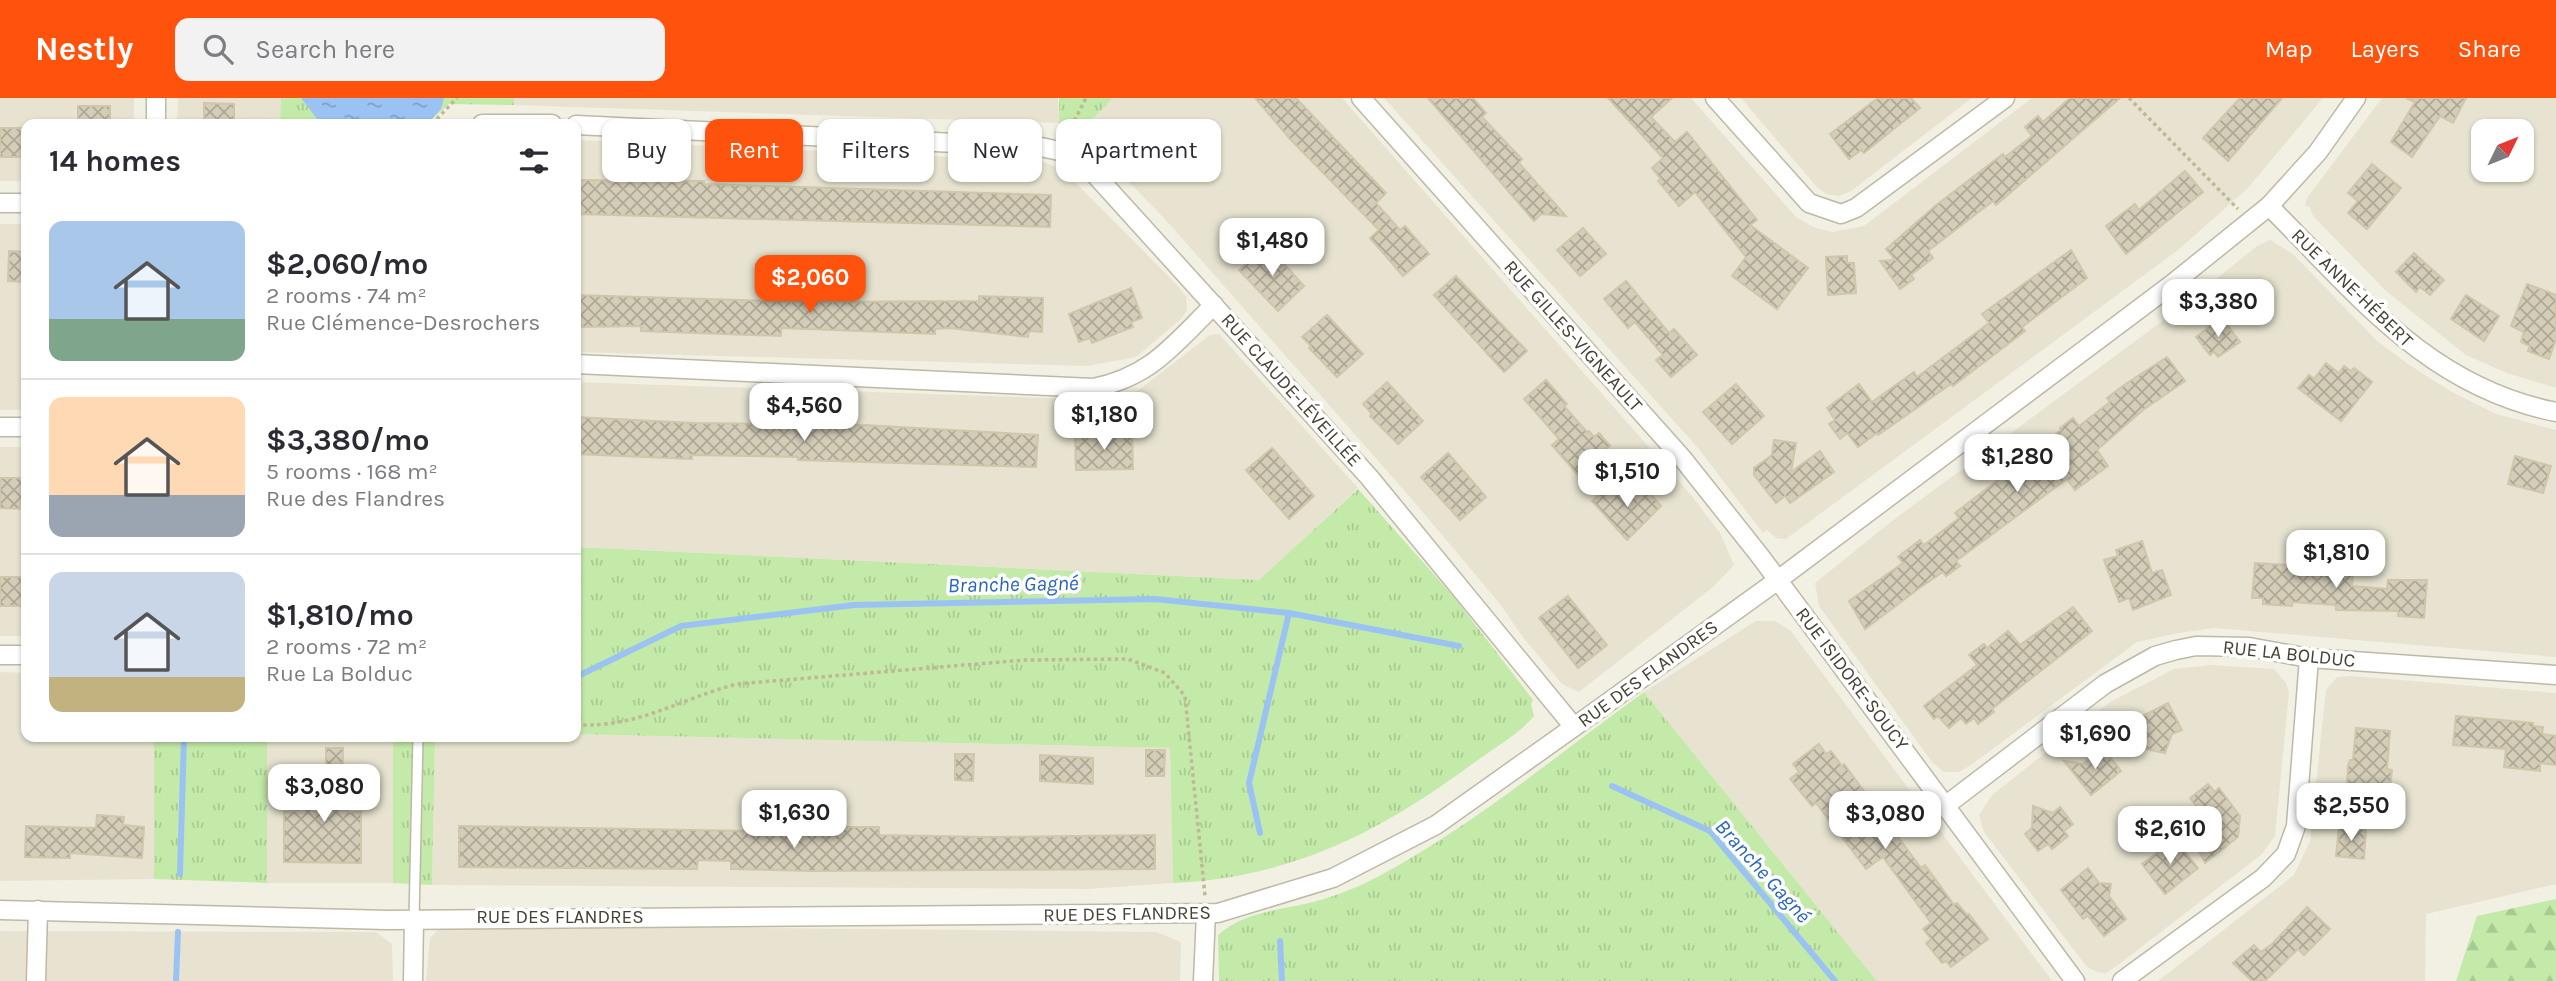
<!DOCTYPE html>
<html lang="en">
<head>
<meta charset="utf-8">
<style>
  body { margin:0; font-family:Karla,sans-serif; background:#f2f2f3; color:#2b2b33; height:100vh; display:flex; flex-direction:column; font-size:26px; white-space:nowrap }
  * { box-sizing:border-box; margin:0 }
  p { font-size:23px; color:#7c7c81 }
  .icon { flex:none; width:38px; height:38px; fill:none; stroke:currentColor; stroke-width:2; stroke-linecap:round; stroke-linejoin:round }
  .map { position:relative; flex:1; overflow:hidden }
  .sheet { position:absolute; left:21px; top:21px; width:560px; height:623px; display:flex; flex-direction:column; background:#fff; border-radius:14px; box-shadow:0 2px 5px #0004 }
  .sheet>* { flex:none }
  .hud { position:absolute; left:602px; top:21px; width:665px; height:63px; display:flex; gap:14px }
  .needle { width:46px; rotate:47deg }
  .buttons { position:absolute; left:2471px; top:21px; display:grid; gap:14px }
  .buttons a { display:grid; place-items:center; width:63px; height:63px; border-radius:14px; background:#fff; box-shadow:0 2px 5px #0004; font-size:35px }
  .price { position:absolute; translate:-50% -60px; padding:0 16px; border-radius:14px; background:#fff; color:#222; font-size:23px; line-height:46px; filter:drop-shadow(0 2px 4px #0008) }
  .price::after { content:''; position:absolute; left:50%; top:42px; width:21px; height:16px; margin-left:-10px; background:inherit; clip-path:polygon(0 0,100% 0,50% 100%) }
  .price.on { background:#ff520d; color:#fff }
  ul { padding:0; list-style:none }
  li { display:flex; align-items:center; gap:21px; height:175px; padding:0 28px }
  li+li { border-top:2px solid #e1e1e2 }
  li span { display:grid; place-items:center; flex:none; width:196px; height:140px; border-radius:14px; color:#555 }
  li>.icon { margin-inline-start:auto }
  span .icon { width:84px; height:84px; fill:#fffc; stroke-width:1 }
  li b { font-size:30px }
  h2 { display:flex; justify-content:space-between; align-items:center; height:84px; padding:0 28px; font-size:30px }
  .pill { padding:0 24px; border-radius:14px; background:#fff; box-shadow:0 2px 5px #0004; font-size:24px; line-height:63px }
  .pill.on { background:#ff520d; color:#fff }
  header { display:flex; align-items:center; gap:42px; box-sizing:border-box; height:98px; padding:0 35px; background:#ff520d; color:#fff }
  header strong { font-size:33px }
  nav { display:flex; gap:38px; margin-inline-start:auto; font-size:24px }
  .search { width:490px; height:63px; background:#f2f2f3; display:flex; align-items:center; gap:18px; box-sizing:border-box; padding:0 24px; border-radius:14px; color:#7c7c81; font-size:26px }
  .map>svg:first-child { display:block }
</style>
</head>
<body>
<header>
<strong>Nestly</strong>
<div class="search"><svg class="icon" aria-label="search" viewBox="0 0 24 24"><circle cx="10" cy="10" r="6"/><path d="M15 15l6 6"/></svg>Search here</div>
<nav><a>Map</a><a>Layers</a><a>Share</a></nav>
</header>
<div class="map">
<svg width="2556" height="883" viewBox="0 0 2556 883">
  <defs>
    <pattern id="grass-tufts" width="24" height="20" patternUnits="userSpaceOnUse" patternTransform="scale(1.75)"><rect width="24" height="20" fill="#c3eaa9"/><path d="M3 7l-1-3M5 7V3M7 7l1-3M15 17l-1-3M17 17v-4M19 17l1-3" fill="none" stroke="#a9ca92"/></pattern>
    <pattern id="forest-firs" width="22" height="20" patternUnits="userSpaceOnUse" patternTransform="scale(1.75)"><rect width="22" height="20" fill="#c3eaa9"/><path d="M5 1l3.5 6h-7zM16 11l3.5 6h-7z" fill="#a9ca92"/></pattern>
    <pattern id="water-ripples" width="26" height="14" patternUnits="userSpaceOnUse" patternTransform="scale(1.75)"><rect width="26" height="14" fill="#9ac3f4"/><path d="M2 4q2-2 4 0t4 0M15 11q2-2 4 0t4 0" fill="none" stroke="#7fa0c6"/></pattern>
    <pattern id="building-cross-hatch" width="8" height="8" patternUnits="userSpaceOnUse" patternTransform="scale(1.75)"><rect width="8" height="8" fill="#d4cdb8"/><path d="M0 0l8 8M0 8l8-8" fill="none" stroke="#aea896"/></pattern>
  </defs>
  <rect width="100%" height="100%" fill="#f2f0e3"/>
  <!-- residential -->
  <g fill="#e7e3d0" fill-rule="evenodd">
    <polygon points="0,0 134,0 134,26 26,26 26,83 0,83"/>
    <polygon points="178,0 281,0 280,26 177,26"/>
    <polygon points="514,0 1058,0 1059,25 514,7"/>
    <polygon points="1113,0 1342,0 1691,397 1720,435 1734,467 1713,489 1579,594 1562,586 1522,538 1500,506 1410,399 1164,120 1080,34"/>
    <polygon points="1384,0 1691,0 1796,119 1813,129 1832,134 1864,128 2032,0 2323,0 2248,90 2178,152 1786,441 1776,440 1767,432 1763,435 1698,350"/>
    <polygon points="1741,0 1972,0 1851,93 1839,98 1826,96 1816,88"/>
    <path d="M2382 0H2556V290L2507 275 2466 257 2386 193 2313 118 2310 109 2305 108 2307 100ZM2483 33H2522V72H2483Z"/>
    <polygon points="576,42 1041,63 1056,69 1075,84 1174,184 1186,198 1187,212 1181,221 1136,259 1087,268 576,254"/>
    <rect x="0" y="126" width="26" height="186"/>
    <polygon points="2270,142 2293,156 2377,243 2408,266 2450,293 2496,316 2556,332 2556,559 2214,530 2179,535 2137,544 1971,667 1959,674 1944,674 1932,664 1819,508 1815,485 1892,423 2184,207 2257,148"/>
    <polygon points="1219,236 1358,390 1260,482 576,449 576,284 1103,302 1136,294 1210,237"/>
    <rect x="0" y="349" width="26" height="189"/>
    <polygon points="1756,523 1775,523 1791,533 2052,883 1877,883 1644,594"/>
    <polygon points="2210,567 2274,571 2286,585 2289,594 2275,738 2261,757 2118,867 2106,875 2097,874 2087,869 1984,734 1979,717 1992,697 2110,604 2174,571"/>
    <polygon points="0,574 26,575 26,639 154,639 154,781 0,783"/>
    <polygon points="2352,578 2556,595 2556,786 2426,816 2425,883 2158,883 2294,777 2310,743 2326,592 2337,579"/>
    <polygon points="576,636 1170,650 1173,785 1086,791 432,787 435,639 576,639"/>
    <polygon points="267,639 393,642 393,785 267,785"/>
    <polygon points="454,827 1156,834 1181,844 1180,883 426,883 430,840 439,831"/>
    <polygon points="0,833 376,834 392,846 393,883 0,883"/>
  </g>
  <!-- grass -->
  <g fill="url(#grass-tufts)">
    <polygon points="281,0 514,0 514,7 449,6 427,26 280,26"/>
    <polygon points="1059,0 1113,0 1080,34 1059,25"/>
    <path d="M1358 391 1454 499 1533 602 1531 606 1534 618C1519 636 1494 650 1475 664 1380 734 1294 779 1173 785L1170 650 576 636V449L1259 482Z"/>
    <path d="M1644 594 1877 883H1219L1218 837C1246 811 1291 812 1327 800 1345 794 1365 786 1381 777 1474 727 1558 656 1644 594Z"/>
    <polygon points="154,639 267,639 267,785 154,781"/>
    <polygon points="334,639 435,639 432,787 393,785 393,642"/>
  </g>
  <!-- forest -->
  <polygon fill="url(#forest-firs)" points="2556,801 2556,883 2456,883 2477,818"/>
  <!-- water -->
  <polygon fill="url(#water-ripples)" points="301,0 444,0 441,11 427,26 321,26"/>
  <g fill="none" stroke-linecap="round" stroke-linejoin="round">
    <!-- stream -->
    <g stroke="#9ac3f4" stroke-width="6">
      <polyline points="576,579 681,528 854,507 1155,501 1289,515 1459,548"/>
      <polyline points="1612,688 1710,733 1835,883"/>
      <polyline points="1260,735 1249,685 1289,515"/>
      <polyline points="180,776 184,639"/>
      <polyline points="1280,843 1282,883"/>
      <polyline points="176,883 178,834"/>
    </g>
  </g>
  <!-- building -->
  <g fill="url(#building-cross-hatch)" stroke="#d0c6aa" stroke-width="2">
    <polygon points="1255,0 1296,0 1386,95 1376,105 1400,132 1405,128 1429,156 1403,178 1370,140 1379,132 1290,41"/>
    <polygon points="1428,0 1473,0 1486,15 1482,19 1522,61 1519,65 1566,118 1541,116 1534,123"/>
    <polygon points="1608,0 1672,0 1651,19 1675,44 1687,34 1757,122 1750,127 1808,170 1777,211 1732,178 1746,159 1695,94 1679,108 1658,83 1661,81 1652,70 1663,60"/>
    <polygon points="1878,0 1911,0 1920,10 1864,55 1861,52 1849,61 1830,36"/>
    <polygon points="2070,0 2120,0 1996,107 1993,103 1928,153 1933,160 1911,177 1914,181 1900,191 1880,163 1895,162 1886,151 1935,108 2003,56 2005,59 2032,38 2025,29 2038,18 2043,24"/>
    <polygon points="2240,0 2282,0 2228,63 2203,40"/>
    <polygon points="2406,0 2466,0 2453,25 2440,18 2412,59 2391,44 2415,4"/>
    <polygon points="204,5 234,6 234,26 204,26"/>
    <rect x="78" y="8" width="32" height="18"/>
    <rect x="0" y="30" width="26" height="29"/>
    <polygon points="2372,66 2401,90 2367,131 2348,115 2358,103 2348,95"/>
    <polygon points="2185,73 2203,94 2126,156 2106,128 2135,106 2139,112"/>
    <polygon points="576,82 704,83 704,86 1051,97 1050,129 576,116"/>
    <polygon points="1583,130 1606,156 1580,178 1557,152"/>
    <polygon points="1267,147 1304,188 1278,213 1239,172"/>
    <polygon points="2071,152 2087,180 2022,229 2025,233 1953,288 1951,286 1878,337 1877,335 1858,349 1847,335 1840,341 1829,326 1835,322 1827,310 1859,286 1872,304 1914,274 1917,279 1989,225 1982,216"/>
    <polygon points="9,153 26,154 26,184 8,183"/>
    <polygon points="2414,155 2444,182 2430,197 2420,189 2416,194 2396,174"/>
    <polygon points="1847,158 1847,165 1854,165 1856,195 1828,197 1826,159"/>
    <polygon points="1456,178 1527,253 1504,274 1434,197"/>
    <polygon points="1626,183 1669,235 1674,231 1697,257 1671,279 1656,262 1663,257 1635,224 1628,230 1604,201"/>
    <polygon points="2527,186 2556,197 2556,241 2549,261 2528,253 2530,248 2521,244 2524,234 2511,228"/>
    <polygon points="1131,190 1142,220 1131,224 1133,229 1092,245 1090,240 1079,244 1069,216"/>
    <polygon points="576,197 805,204 979,203 979,198 1043,200 1042,234 1029,233 1028,239 949,230 935,231 935,236 781,230 781,238 641,233 641,228 576,229"/>
    <polygon points="2466,197 2499,218 2484,243 2451,221"/>
    <polygon points="1327,217 1363,256 1337,279 1309,250 1311,248 1302,239"/>
    <polygon points="2222,220 2240,244 2218,259 2214,254 2210,257 2196,239"/>
    <polygon points="2167,259 2185,283 2143,312 2097,352 2108,368 2075,392 2067,381 1956,463 1960,468 1946,478 1943,474 1921,489 1865,531 1849,503 1903,465 1898,459 1920,442 1924,447 1959,420 1955,415 2024,362 2034,376 2064,354 2053,338 2061,332 2060,330 2073,320 2079,328 2110,304 2107,300 2124,287"/>
    <polygon points="2326,265 2339,275 2344,268 2351,273 2354,270 2372,284 2341,323 2298,290 2309,277 2314,281"/>
    <polygon points="1546,282 1567,306 1564,308 1587,334 1589,333 1594,339 1599,335 1610,348 1577,376 1552,347 1559,341 1524,301"/>
    <polygon points="1387,284 1423,323 1398,346 1370,318 1372,316 1363,306"/>
    <polygon points="1736,286 1764,318 1732,346 1703,314"/>
    <polygon points="576,319 694,325 864,327 1038,337 1036,369 798,362 798,359 692,357 692,361 576,356"/>
    <polygon points="1132,336 1133,371 1076,372 1075,338"/>
    <polygon points="1774,342 1796,345 1791,374 1820,353 1834,374 1790,405 1785,398 1776,405 1754,377 1754,370 1772,357"/>
    <polygon points="1272,350 1314,398 1289,421 1246,372"/>
    <polygon points="1448,355 1486,399 1460,422 1421,379"/>
    <polygon points="2515,358 2551,368 2543,395 2508,386"/>
    <polygon points="0,380 26,380 26,411 0,410"/>
    <polygon points="1626,387 1632,394 1637,390 1643,397 1648,393 1661,408 1627,442 1592,403 1608,389 1615,397"/>
    <polygon points="2142,443 2152,475 2162,472 2171,497 2133,512 2129,500 2119,504 2104,462 2118,458 2116,452"/>
    <polygon points="2255,465 2353,471 2352,488 2387,491 2388,482 2427,482 2424,520 2398,518 2398,513 2336,512 2336,507 2292,504 2292,508 2263,506 2263,500 2252,500"/>
    <rect x="0" y="479" width="26" height="29"/>
    <polygon points="1568,498 1607,547 1578,570 1539,520"/>
    <polygon points="2073,509 2092,533 1992,611 1994,614 1978,626 1974,620 1966,626 1961,620 1949,630 1938,618 1934,621 1924,608 1977,567 1969,557 1984,546 1987,550 2008,533 2020,547"/>
    <polygon points="2168,605 2182,632 2172,636 2165,655 2146,651 2132,623"/>
    <polygon points="2456,618 2533,625 2533,628 2543,629 2542,636 2556,638 2556,667 2540,665 2540,673 2504,669 2506,651 2453,647"/>
    <polygon points="2356,630 2390,633 2387,671 2392,672 2390,690 2347,686 2348,668 2350,662 2353,662"/>
    <polygon points="1819,646 1826,656 1831,653 1842,668 1844,666 1921,770 1925,767 1954,807 1957,805 1967,817 1969,816 1988,841 1951,869 1946,863 1942,865 1926,845 1931,841 1923,831 1931,825 1883,759 1866,771 1816,705 1812,708 1790,681 1799,674 1793,666"/>
    <polygon points="326,650 343,650 342,702 348,703 348,714 361,714 361,765 284,764 284,714 295,713 295,702 326,703"/>
    <polygon points="2103,650 2121,673 2091,697 2064,663 2083,666"/>
    <polygon points="1146,652 1165,652 1164,678 1146,678"/>
    <polygon points="955,656 974,656 973,683 955,682"/>
    <polygon points="1040,657 1093,660 1093,686 1040,683"/>
    <polygon points="2208,686 2215,694 2219,690 2240,718 2238,739 2205,765 2188,731 2191,729 2183,718 2196,708 2190,700"/>
    <polygon points="2033,708 2053,715 2060,709 2073,726 2064,733 2068,738 2052,751 2048,746 2038,753 2025,736 2032,730"/>
    <polygon points="97,717 124,719 123,727 144,729 142,760 70,755 70,760 25,759 26,728 96,730"/>
    <polygon points="459,728 810,734 810,729 879,729 879,737 988,739 1155,737 1155,771 810,773 731,771 731,763 698,762 697,771 459,769"/>
    <polygon points="2339,729 2366,731 2364,761 2336,758"/>
    <polygon points="2175,741 2198,770 2165,796 2142,766"/>
    <polygon points="2088,770 2099,785 2111,786 2109,798 2126,821 2104,838 2088,818 2083,821 2061,792"/>
    <polygon points="2307,809 2330,831 2304,857 2298,851 2265,883 2252,883 2233,865 2254,847 2261,854 2272,846"/>
  </g>
  <g fill="none" stroke-linecap="round" stroke-linejoin="round">
    <!-- lane casing -->
    <g stroke="#beb9a5" stroke-width="12">
      <polyline id="lane" points="414,821 418,639"/>
    </g>
    <!-- street casing -->
    <g stroke="#beb9a5" stroke-width="21">
      <g id="street">
        <polyline points="156,0 156,26"/>
        <polyline points="1361,0 1683,361 1760,458 2075,883"/>
        <polyline points="1715,0 1809,105 1841,116 1856,110 2005,0"/>
        <polyline points="482,26 552,26"/>
        <polyline points="576,27 1041,49 1064,54 1090,71 1369,379 1574,629"/>
        <polyline points="0,105 26,105"/>
        <path d="M2269 108C2356 195 2428 289 2556 314"/>
        <path d="M576 266 1093 290C1151 279 1174 246 1214 207"/>
        <polyline points="0,329 26,329"/>
        <polyline points="0,557 26,557"/>
        <polyline points="1945,708 2105,586 2155,558 2176,552 2196,548 2249,549 2309,560 2556,577"/>
        <polyline points="0,812 387,822 1218,815 1333,780 1436,727 1574,629 1778,482 2171,187 2269,108 2318,54 2356,0"/>
        <polyline points="36,883 38,812"/>
        <polyline points="413,883 414,821"/>
        <polyline points="1203,883 1206,816"/>
        <polyline points="2122,883 2263,780 2286,756 2296,728 2309,560"/>
      </g>
    </g>
    <!-- path -->
    <g stroke="#c1b795" stroke-width="3.5" stroke-dasharray="3.5 3.5" stroke-linecap="butt">
      <polyline points="2129,0 2238,111"/>
      <polyline points="432,26 457,0"/>
      <polyline points="1068,35 1086,0"/>
      <path d="M576 627C642 629 676 602 737 586L1025 562 1128 561 1165 575 1185 598 1205 798"/>
    </g>
    <!-- lane -->
    <use href="#lane" stroke="#fff" stroke-width="9"/>
    <!-- street -->
    <use href="#street" stroke="#fff" stroke-width="18"/>
  </g>
  <g text-anchor="middle" dominant-baseline="central" stroke-width="7" stroke-linejoin="round" paint-order="stroke">
    <!-- street labels -->
    <g font-size="19" fill="#444033" stroke="#fff">
      <text transform="translate(2352 190) rotate(44)">RUE ANNE-HÉBERT</text>
      <text transform="translate(1573 238) rotate(48)">RUE GILLES-VIGNEAULT</text>
      <text transform="translate(1291 292) rotate(48)">RUE CLAUDE-LÉVEILLÉE</text>
      <text transform="translate(2289 556) rotate(6)">RUE LA BOLDUC</text>
      <text transform="translate(1648 576) rotate(-36)">RUE DES FLANDRES</text>
      <text transform="translate(1852 581) rotate(53)">RUE ISIDORE-SOUCY</text>
      <text transform="translate(1127 816) rotate(-1)">RUE DES FLANDRES</text>
      <text x="560" y="819">RUE DES FLANDRES</text>
    </g>
    <!-- water labels -->
    <g font-size="21" font-style="italic" fill="#2766b5" stroke="#fff">
      <text transform="translate(1013 486) rotate(-1)">Branche Gagné</text>
      <text transform="translate(1763 773) rotate(48)">Branche Gagné</text>
    </g>
  </g>
</svg>
<div class="buttons">
<a><svg class="needle" viewBox="-14 -14 28 28"><path d="M0-13l5 13h-10z" fill="#e53935"/><path d="M0 13l5-13h-10z" fill="#7c7c81"/></svg></a>
</div>
<b class="price" style="left:1272px;top:180px">$1,480</b>
<b class="price on" style="left:810px;top:217px">$2,060</b>
<b class="price" style="left:2218px;top:241px">$3,380</b>
<b class="price" style="left:804px;top:345px">$4,560</b>
<b class="price" style="left:1104px;top:354px">$1,180</b>
<b class="price" style="left:2017px;top:396px">$1,280</b>
<b class="price" style="left:1627px;top:411px">$1,510</b>
<b class="price" style="left:2336px;top:492px">$1,810</b>
<b class="price" style="left:2095px;top:673px">$1,690</b>
<b class="price" style="left:324px;top:726px">$3,080</b>
<b class="price" style="left:2351px;top:745px">$2,550</b>
<b class="price" style="left:794px;top:752px">$1,630</b>
<b class="price" style="left:1885px;top:753px">$3,080</b>
<b class="price" style="left:2170px;top:768px">$2,610</b>
<div class="hud">
<a class="pill">Buy</a>
<a class="pill on">Rent</a>
<a class="pill">Filters</a>
<a class="pill">New</a>
<a class="pill">Apartment</a>
</div>
<section class="sheet">
<h2>14 homes<svg class="icon" aria-label="filters" viewBox="0 0 24 24"><path d="M4 7h16M4 17h16"/><circle cx="9" cy="7" r="2"/><circle cx="15" cy="17" r="2"/></svg></h2>
<ul>
<li><span style="background:linear-gradient(#a9c7e8 70%,#7fa58c 0)"><svg class="icon" aria-label="home" viewBox="0 0 24 24"><path d="M3 11l9-7 9 7M6 9v11h12V9"/></svg></span><div><b>$2,060/mo</b><p>2 rooms · 74 m²</p><p>Rue Clémence-Desrochers</p></div></li>
<li><span style="background:linear-gradient(#ffd9b3 70%,#9aa5b1 0)"><svg class="icon" aria-label="home" viewBox="0 0 24 24"><path d="M3 11l9-7 9 7M6 9v11h12V9"/></svg></span><div><b>$3,380/mo</b><p>5 rooms · 168 m²</p><p>Rue des Flandres</p></div></li>
<li><span style="background:linear-gradient(#c9d6e8 75%,#c2b280 0)"><svg class="icon" aria-label="home" viewBox="0 0 24 24"><path d="M3 11l9-7 9 7M6 9v11h12V9"/></svg></span><div><b>$1,810/mo</b><p>2 rooms · 72 m²</p><p>Rue La Bolduc</p></div></li>
</ul>
</section>
</div>
</body>
</html>
